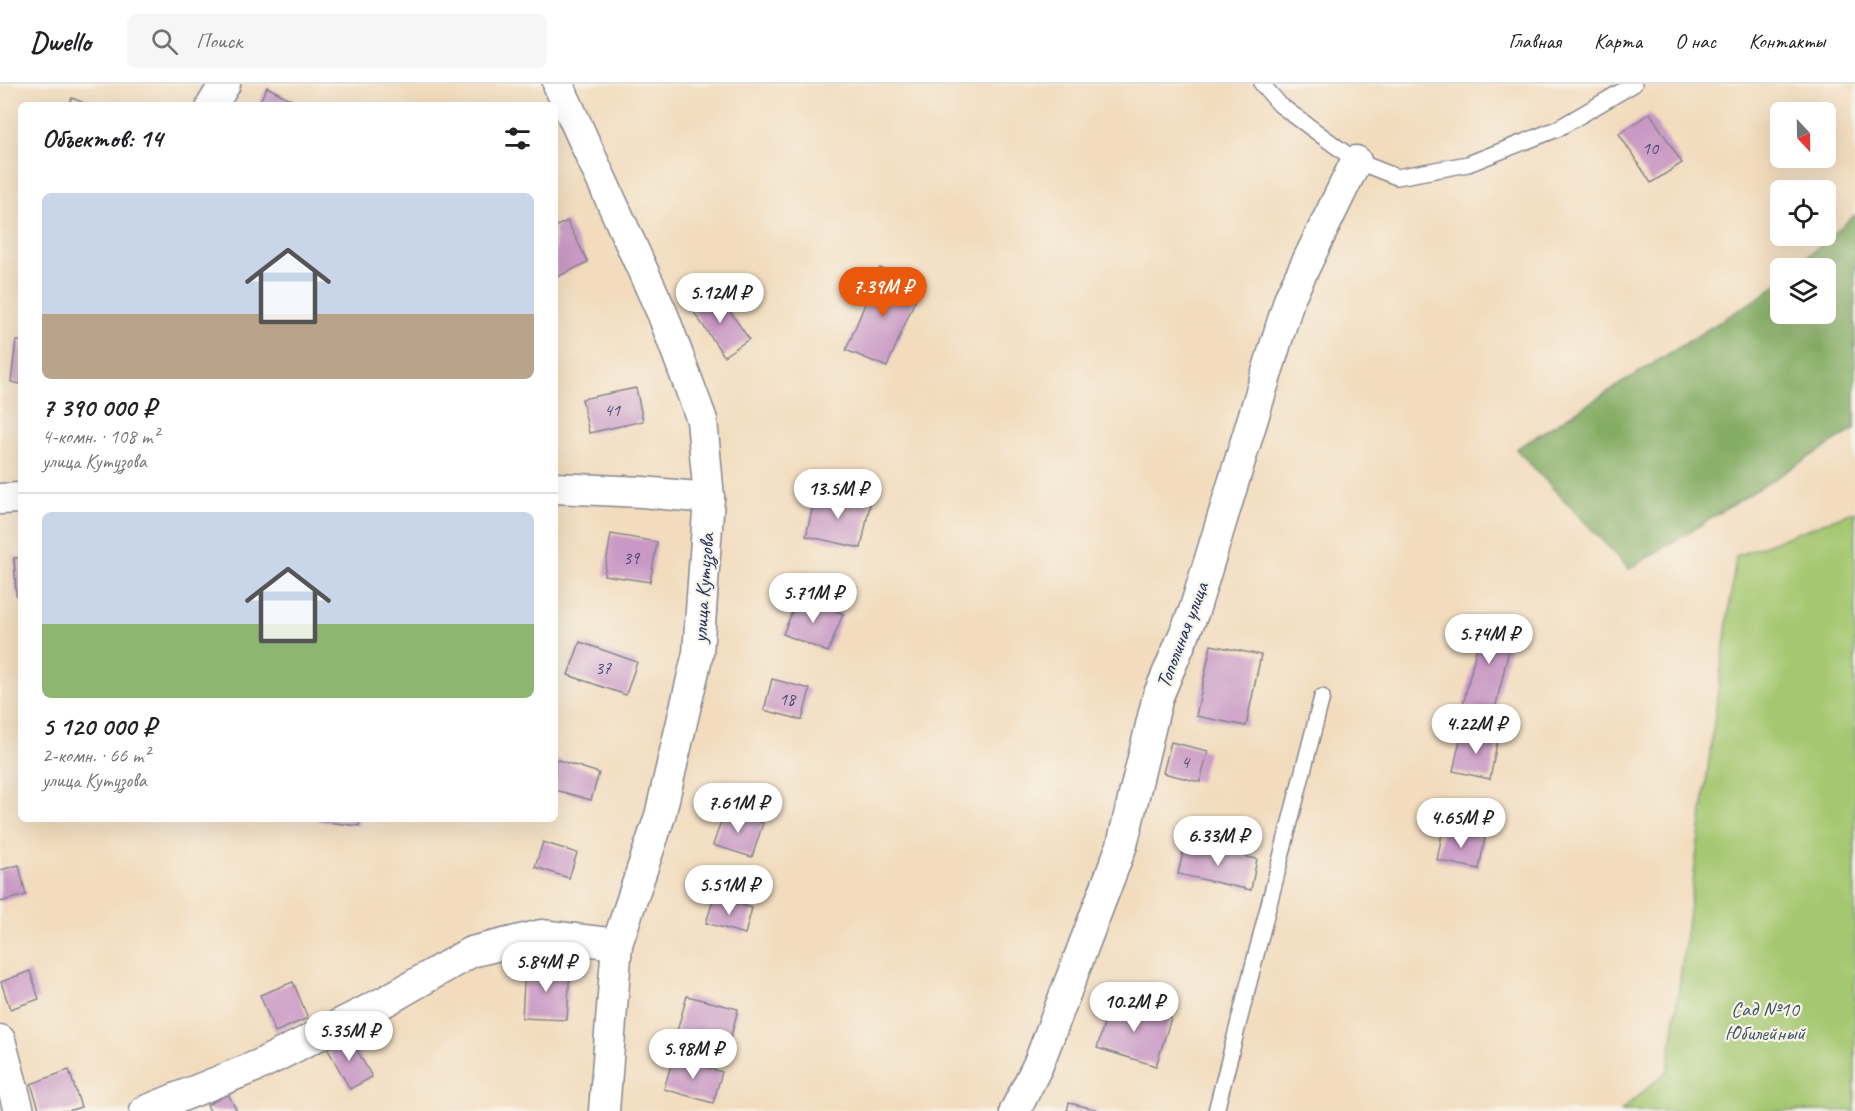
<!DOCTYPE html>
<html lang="ru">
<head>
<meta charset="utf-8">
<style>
  body { margin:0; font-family:Caveat,sans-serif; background:#f6f6f6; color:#202124; height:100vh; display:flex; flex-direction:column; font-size:22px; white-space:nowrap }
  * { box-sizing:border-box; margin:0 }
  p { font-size:20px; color:#757577 }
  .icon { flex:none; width:33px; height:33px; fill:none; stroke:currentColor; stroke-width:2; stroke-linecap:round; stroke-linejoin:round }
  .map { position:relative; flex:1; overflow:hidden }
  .sheet { position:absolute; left:18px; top:18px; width:540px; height:720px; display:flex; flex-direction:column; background:#fff; border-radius:9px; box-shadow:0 6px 24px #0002 }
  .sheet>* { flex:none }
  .needle { width:39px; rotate:158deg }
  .controls { position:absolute; left:1770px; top:18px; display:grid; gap:12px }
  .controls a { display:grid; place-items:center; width:66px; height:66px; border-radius:9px; background:#fff; box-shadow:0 6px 24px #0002; font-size:30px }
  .price { position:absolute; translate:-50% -51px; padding:0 14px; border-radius:21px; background:#fff; color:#222; font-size:20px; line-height:39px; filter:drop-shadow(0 2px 3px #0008) }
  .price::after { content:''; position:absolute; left:50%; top:36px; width:18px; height:14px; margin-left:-9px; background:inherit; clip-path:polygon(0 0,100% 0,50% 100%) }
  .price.selected { background:#ea580c; color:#fff }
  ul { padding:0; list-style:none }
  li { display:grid; align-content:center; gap:12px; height:318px; padding:0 24px }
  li+li { border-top:2px solid #e0e0e0 }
  li span { display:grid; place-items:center; height:186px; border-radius:9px; color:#555 }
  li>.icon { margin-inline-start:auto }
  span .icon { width:108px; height:108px; fill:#fffc; stroke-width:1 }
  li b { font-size:26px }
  h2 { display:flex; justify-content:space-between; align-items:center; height:72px; padding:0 24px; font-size:26px }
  header { display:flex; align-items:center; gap:36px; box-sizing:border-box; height:84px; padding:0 30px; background:#fff; border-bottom:2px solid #e0e0e0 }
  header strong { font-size:28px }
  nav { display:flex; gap:33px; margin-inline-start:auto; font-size:21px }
  .search { width:420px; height:54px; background:#f6f6f6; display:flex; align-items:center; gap:15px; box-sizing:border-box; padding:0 21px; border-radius:9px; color:#757577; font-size:22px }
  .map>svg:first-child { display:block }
</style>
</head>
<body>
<header>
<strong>Dwello</strong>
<div class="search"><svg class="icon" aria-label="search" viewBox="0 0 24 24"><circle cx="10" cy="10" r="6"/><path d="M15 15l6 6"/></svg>Поиск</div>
<nav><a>Главная</a><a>Карта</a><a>О нас</a><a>Контакты</a></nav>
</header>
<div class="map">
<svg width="1855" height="1027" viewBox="0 0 1855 1027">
  <rect width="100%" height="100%" fill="#f7f3e8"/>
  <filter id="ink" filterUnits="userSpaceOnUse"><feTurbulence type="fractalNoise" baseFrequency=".0167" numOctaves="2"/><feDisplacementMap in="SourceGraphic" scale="12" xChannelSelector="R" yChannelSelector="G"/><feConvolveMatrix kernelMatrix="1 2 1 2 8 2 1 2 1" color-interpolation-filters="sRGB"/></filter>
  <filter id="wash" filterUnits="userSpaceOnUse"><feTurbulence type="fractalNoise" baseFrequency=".008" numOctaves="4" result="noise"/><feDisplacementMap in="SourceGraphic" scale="24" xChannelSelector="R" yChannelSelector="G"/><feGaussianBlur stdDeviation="1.35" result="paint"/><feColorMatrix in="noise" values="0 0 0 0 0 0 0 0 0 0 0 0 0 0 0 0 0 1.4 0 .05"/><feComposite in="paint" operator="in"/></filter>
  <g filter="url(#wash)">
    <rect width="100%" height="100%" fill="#f2dcbd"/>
    <!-- green -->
    <polygon fill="#a5c771" stroke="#607b68" stroke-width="1.5" points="1855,427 1855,1027 1621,1027 1668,986 1736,472"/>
    <!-- forest -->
    <polygon fill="#84ac63" stroke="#506e60" stroke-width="1.5" points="1855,131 1855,345 1629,485 1516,365 1766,209 1780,197 1780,230 1826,230 1826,184 1794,184"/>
    <g id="blocks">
      <!-- building -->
      <g fill="#c999c5">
        <polygon points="267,3 301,21 258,21"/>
        <polygon points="72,14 89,21 69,21"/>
        <polygon points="1650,29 1682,79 1651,99 1619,50"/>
        <polygon points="567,137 588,178 555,194 555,143"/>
        <polygon points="880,184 921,202 887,283 846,266"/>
        <polygon points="716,207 749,255 724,272 691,224"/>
        <polygon points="16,257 21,257 21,300 11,298"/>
        <polygon points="636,304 643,337 589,349 582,315"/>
        <polygon points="816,408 870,420 861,464 806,452"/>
        <polygon points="611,450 657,458 650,498 604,491"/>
        <polygon points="14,474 21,474 21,511 16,511"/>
        <polygon points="799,512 843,530 828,568 783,550"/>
        <polygon points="1484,533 1515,540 1494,629 1463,621"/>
        <polygon points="580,558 637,578 626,611 568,591"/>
        <polygon points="1211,561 1261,571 1246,642 1196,632"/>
        <polygon points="772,595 810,605 802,636 764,626"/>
        <polygon points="1462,647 1498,654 1490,695 1453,687"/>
        <polygon points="1171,658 1208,667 1200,698 1163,689"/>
        <polygon points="555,675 599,689 591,716 555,706"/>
        <polygon points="725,726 763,739 752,773 713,761"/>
        <polygon points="319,735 360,735 359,742 318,737"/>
        <polygon points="1443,745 1485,754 1479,785 1437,776"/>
        <polygon points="543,758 577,769 569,794 535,783"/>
        <polygon points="1185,760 1257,775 1251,806 1178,790"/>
        <polygon points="19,781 26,811 0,818 0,786"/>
        <polygon points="714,813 752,824 745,850 706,839"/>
        <polygon points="525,882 570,884 567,936 522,934"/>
        <polygon points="30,887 39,915 10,925 1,898"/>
        <polygon points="293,898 308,934 275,948 260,911"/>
        <polygon points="687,912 738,925 729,960 677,947"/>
        <polygon points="1111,916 1171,934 1156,982 1097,964"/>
        <polygon points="348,950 372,993 350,1005 326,962"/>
        <polygon points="673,974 722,988 713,1019 664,1005"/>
        <polygon points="69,986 81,1023 68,1027 40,1027 31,1000"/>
        <polygon points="228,1010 237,1027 210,1027 207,1021"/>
        <polygon points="1069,1019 1099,1026 1099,1027 1067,1027"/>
      </g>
    </g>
  </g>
  <g filter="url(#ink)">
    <use href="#blocks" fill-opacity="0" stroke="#86868e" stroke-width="1.5"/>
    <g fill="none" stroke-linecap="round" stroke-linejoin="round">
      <!-- lane casing -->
      <g stroke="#86868e" stroke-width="18">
        <g id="lane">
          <polyline points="1262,0 1280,21 1356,77 1397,93 1468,80 1557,45 1634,0"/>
          <polyline points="1216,1027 1322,613"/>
        </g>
      </g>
      <!-- street casing -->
      <g stroke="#86868e" stroke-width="33">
        <g id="street">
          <polyline points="558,0 663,231 702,336 709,414 698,569 660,732 617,860 604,1027"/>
          <polyline points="212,21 225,0"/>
          <polyline points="555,404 642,408 709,414"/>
          <polyline points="0,415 21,414"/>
          <polyline points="0,956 19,1027"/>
          <polyline points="145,1027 259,981 384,918 471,868 541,851 617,860"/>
          <polyline points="1015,1027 1038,981 1122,761 1158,612 1194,527 1290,213 1356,77"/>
        </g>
      </g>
      <!-- lane -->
      <use href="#lane" stroke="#fff" stroke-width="15"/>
      <!-- street -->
      <use href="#street" stroke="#fff" stroke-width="30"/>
    </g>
  </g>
  <g text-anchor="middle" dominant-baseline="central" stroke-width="4.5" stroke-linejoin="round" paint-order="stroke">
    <!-- number labels -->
    <g font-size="18" fill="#464a78">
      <text x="1650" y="64">10</text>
      <text x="612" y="326">41</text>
      <text x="631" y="474">39</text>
      <text x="603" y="584">37</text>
      <text x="787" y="615">18</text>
      <text x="1185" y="678">4</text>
    </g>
    <!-- street labels -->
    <g font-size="21" fill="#1b2f5e" stroke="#f7f3e8">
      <text transform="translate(703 504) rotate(-86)">улица Кутузова</text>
      <text transform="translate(1182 551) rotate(-69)">Тополиная улица</text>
    </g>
    <!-- park labels -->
    <g font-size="21" fill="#3e5563" stroke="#f7f3e8">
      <text x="1765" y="925">Сад №10<tspan x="1765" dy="24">Юбилейный</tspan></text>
    </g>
  </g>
</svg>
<div class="controls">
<a><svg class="needle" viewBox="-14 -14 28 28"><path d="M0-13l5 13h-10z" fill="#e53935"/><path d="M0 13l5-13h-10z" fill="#757577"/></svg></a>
<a><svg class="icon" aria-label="locate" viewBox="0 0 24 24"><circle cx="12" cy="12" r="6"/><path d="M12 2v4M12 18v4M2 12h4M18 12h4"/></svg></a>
<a><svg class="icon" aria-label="layers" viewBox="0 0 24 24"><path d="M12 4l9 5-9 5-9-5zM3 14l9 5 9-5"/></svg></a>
</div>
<b class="price selected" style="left:883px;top:234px">7.39M ₽</b>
<b class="price" style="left:720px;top:240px">5.12M ₽</b>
<b class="price" style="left:838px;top:436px">13.5M ₽</b>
<b class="price" style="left:813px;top:540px">5.71M ₽</b>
<b class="price" style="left:1489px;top:581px">5.74M ₽</b>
<b class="price" style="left:1476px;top:671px">4.22M ₽</b>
<b class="price" style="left:738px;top:750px">7.61M ₽</b>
<b class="price" style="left:1461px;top:765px">4.65M ₽</b>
<b class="price" style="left:1218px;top:783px">6.33M ₽</b>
<b class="price" style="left:729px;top:832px">5.51M ₽</b>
<b class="price" style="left:546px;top:909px">5.84M ₽</b>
<b class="price" style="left:1134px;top:949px">10.2M ₽</b>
<b class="price" style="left:349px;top:978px">5.35M ₽</b>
<b class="price" style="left:693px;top:996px">5.98M ₽</b>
<section class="sheet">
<h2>Объектов: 14<svg class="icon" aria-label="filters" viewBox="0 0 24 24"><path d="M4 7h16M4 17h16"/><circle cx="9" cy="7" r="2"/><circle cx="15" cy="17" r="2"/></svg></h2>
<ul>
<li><span style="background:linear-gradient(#c9d6e8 65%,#b9a48a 0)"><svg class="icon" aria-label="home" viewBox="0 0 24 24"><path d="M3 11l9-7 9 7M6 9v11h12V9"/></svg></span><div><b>7 390 000 ₽</b><p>4-комн. · 108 m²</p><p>улица Кутузова</p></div></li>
<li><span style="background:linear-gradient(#c9d6e8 60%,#8fb573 0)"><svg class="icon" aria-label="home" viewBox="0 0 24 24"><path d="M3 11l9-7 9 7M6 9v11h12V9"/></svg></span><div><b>5 120 000 ₽</b><p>2-комн. · 66 m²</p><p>улица Кутузова</p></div></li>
</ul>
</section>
</div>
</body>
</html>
